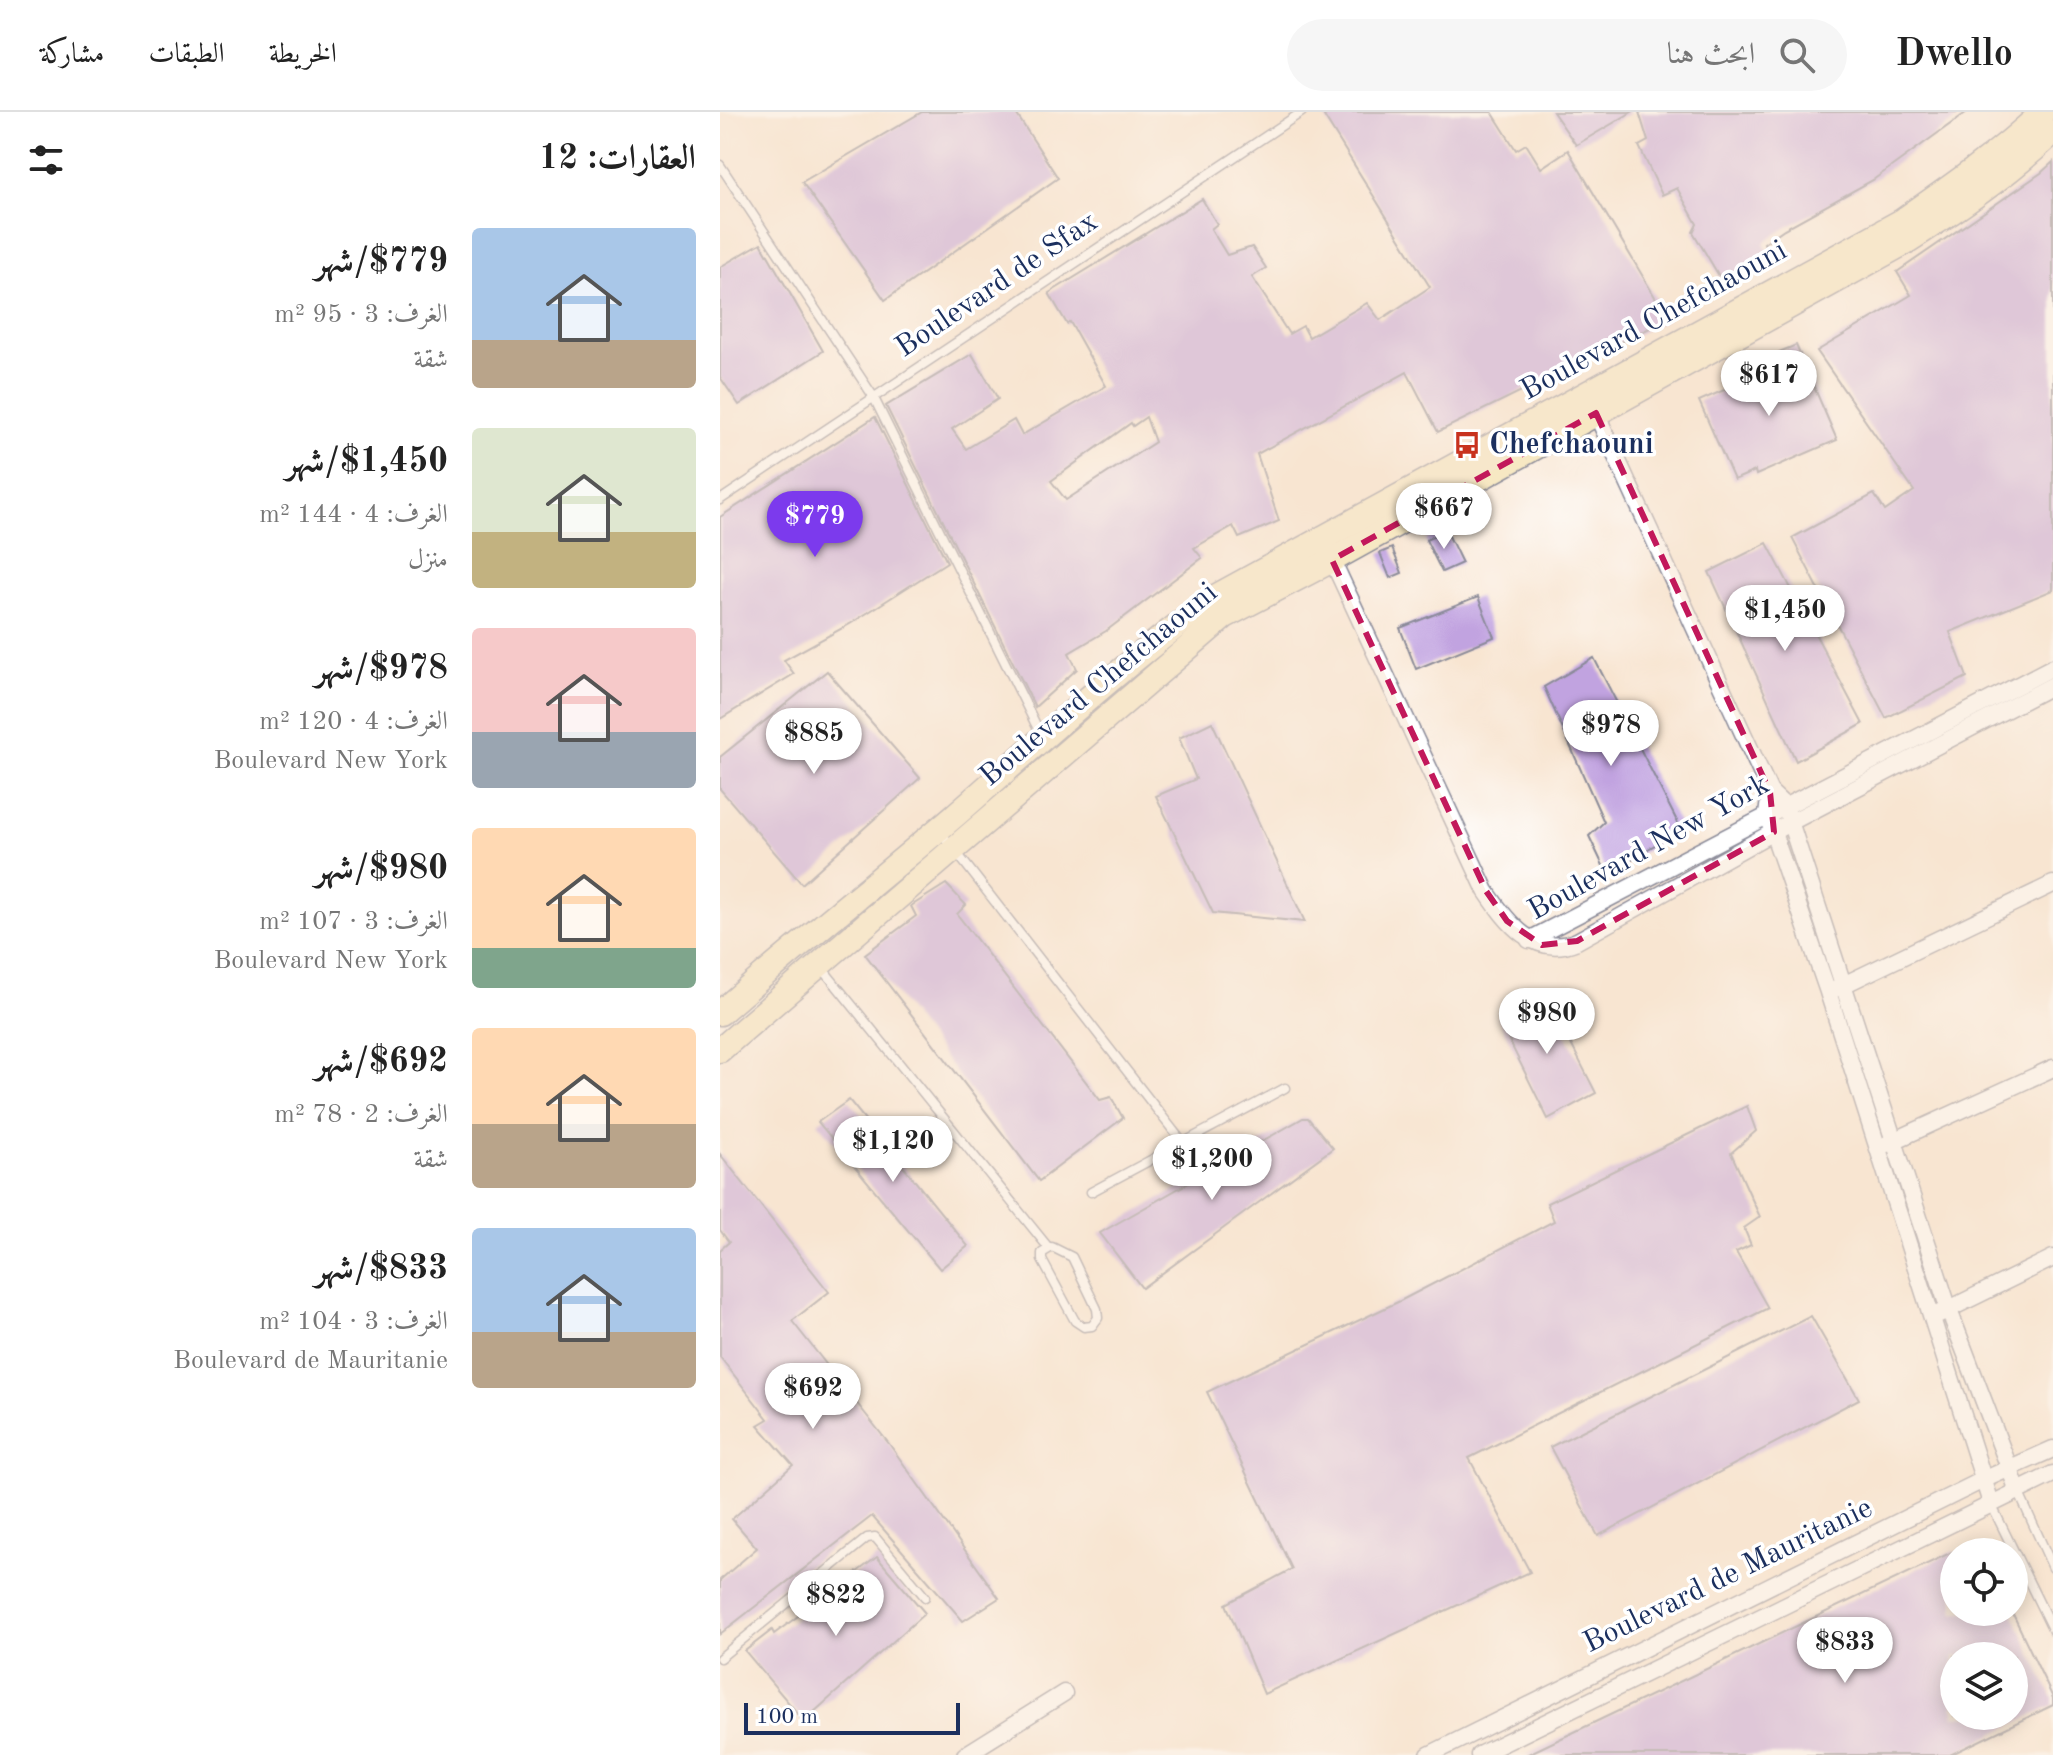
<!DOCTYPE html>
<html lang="ar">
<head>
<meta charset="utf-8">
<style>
  body { margin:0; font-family:"Old Standard TT",Amiri,serif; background:#f6f6f6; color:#222; direction:rtl; height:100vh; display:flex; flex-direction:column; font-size:30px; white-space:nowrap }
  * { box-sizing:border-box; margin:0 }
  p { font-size:26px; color:#767676 }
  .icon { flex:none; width:44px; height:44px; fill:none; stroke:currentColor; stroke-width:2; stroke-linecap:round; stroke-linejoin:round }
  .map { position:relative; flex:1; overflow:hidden; direction:ltr }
  .details { display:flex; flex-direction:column; background:#fff; width:720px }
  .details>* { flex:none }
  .buttons { position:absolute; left:1220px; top:1426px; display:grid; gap:16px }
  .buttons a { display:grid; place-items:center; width:88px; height:88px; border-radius:50%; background:#fff; box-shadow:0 4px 20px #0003; font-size:40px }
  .scale { position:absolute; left:24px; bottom:20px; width:216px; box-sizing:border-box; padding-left:8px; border:4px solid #1b2f5e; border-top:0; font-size:22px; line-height:28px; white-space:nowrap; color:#1b2f5e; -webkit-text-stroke:6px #fff; paint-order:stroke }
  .price { position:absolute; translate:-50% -68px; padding:0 18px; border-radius:28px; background:#fff; color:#222; font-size:26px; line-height:52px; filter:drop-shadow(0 2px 4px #0008) }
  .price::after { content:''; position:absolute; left:50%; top:48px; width:24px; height:18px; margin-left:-12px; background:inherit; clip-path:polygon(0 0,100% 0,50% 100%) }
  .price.current { background:#7c3aed; color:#fff }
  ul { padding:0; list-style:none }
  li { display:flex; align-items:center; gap:24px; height:200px; padding:0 24px }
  li span { display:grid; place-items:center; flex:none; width:224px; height:160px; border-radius:8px; color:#555 }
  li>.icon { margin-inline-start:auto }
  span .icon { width:96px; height:96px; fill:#fffc; stroke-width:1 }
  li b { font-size:34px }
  h2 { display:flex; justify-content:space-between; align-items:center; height:96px; padding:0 24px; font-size:34px }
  header { display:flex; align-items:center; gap:48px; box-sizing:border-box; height:112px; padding:0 40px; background:#fff; border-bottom:2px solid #e0e0e0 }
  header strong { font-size:38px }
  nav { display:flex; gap:44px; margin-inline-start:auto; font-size:28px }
  .search { width:560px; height:72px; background:#f6f6f6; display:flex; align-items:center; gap:20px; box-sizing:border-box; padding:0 28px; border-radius:44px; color:#767676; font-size:30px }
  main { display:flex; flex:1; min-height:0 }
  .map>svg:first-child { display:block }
</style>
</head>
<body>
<header>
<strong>Dwello</strong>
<div class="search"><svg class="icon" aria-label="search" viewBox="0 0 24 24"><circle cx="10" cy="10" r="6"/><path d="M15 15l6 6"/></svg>ابحث هنا</div>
<nav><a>الخريطة</a><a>الطبقات</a><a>مشاركة</a></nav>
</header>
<main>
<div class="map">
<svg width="1333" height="1643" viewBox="0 0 1333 1643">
  <rect width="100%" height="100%" fill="#fff"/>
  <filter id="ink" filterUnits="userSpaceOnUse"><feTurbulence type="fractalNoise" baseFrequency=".0125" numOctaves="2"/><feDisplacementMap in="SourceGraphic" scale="16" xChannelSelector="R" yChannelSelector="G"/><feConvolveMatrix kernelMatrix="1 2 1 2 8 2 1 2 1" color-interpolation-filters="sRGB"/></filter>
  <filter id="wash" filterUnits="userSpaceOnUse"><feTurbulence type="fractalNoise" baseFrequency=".006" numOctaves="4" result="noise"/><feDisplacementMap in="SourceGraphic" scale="32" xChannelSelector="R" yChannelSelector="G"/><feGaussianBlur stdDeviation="1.8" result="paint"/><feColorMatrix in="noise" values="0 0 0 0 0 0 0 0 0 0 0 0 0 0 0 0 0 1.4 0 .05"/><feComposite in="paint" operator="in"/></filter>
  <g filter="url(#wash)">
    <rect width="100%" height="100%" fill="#f8e5d1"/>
    <g id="blocks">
      <!-- building -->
      <g fill="#c1a3e0" fill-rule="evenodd">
        <polygon points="202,0 295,0 338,66 165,188 82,70"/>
        <path d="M611 0H772L796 38 806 32 821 56 848 38 948 207 718 320 687 260 537 342 559 409 519 426 513 414 474 436 482 446 386 519 349 541 357 557 315 595 166 294 252 242 278 287 232 317 246 337 294 308 302 323 386 274 350 210 347 212 329 181 482 87 497 112 491 117 507 143 532 135 546 156 532 165 569 222 583 214 589 225 647 191 660 208 710 175 604 4ZM426 305 435 330 346 388 331 369 411 311 413 314Z"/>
        <polygon points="833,0 912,0 856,33"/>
        <polygon points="919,0 1247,0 1153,68 1064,117 1044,131 1053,152 1005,174 973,120 977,112 957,76 942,83 919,34 928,29"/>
        <polygon points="1333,50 1333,478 1230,520 1247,565 1166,606 1072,426 1154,382 1165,399 1194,379 1097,239 1191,183 1177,160 1321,61"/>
        <polygon points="41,131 103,239 19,293 0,265 0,155"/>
        <polygon points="1076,233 1117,328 1036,363 1035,359 1014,368 979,289 1064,252 1059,240"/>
        <polygon points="155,305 227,450 130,512 64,548 74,562 0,607 0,405"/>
        <polygon points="726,418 742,451 722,460 706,428"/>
        <polygon points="1047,431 1143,612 1076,649 989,460"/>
        <polygon points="672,436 682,461 670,466 660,441"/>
        <polygon points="758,485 774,525 696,557 680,516"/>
        <polygon points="874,546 961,717 887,762 869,724 884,710 824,575"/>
        <polygon points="107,559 200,666 82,772 0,677 0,645"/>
        <polygon points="492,610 585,810 493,801 436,684 476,667 459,626"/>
        <polygon points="226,772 246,793 237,802 380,988 391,985 403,1006 319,1069 145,842 196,804 191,794"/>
        <polygon points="825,881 876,981 828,1007 778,906"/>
        <polygon points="129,988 248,1134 220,1157 98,1010"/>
        <polygon points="1027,994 1036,1019 1011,1041 1040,1105 1024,1116 1031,1133 1016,1140 1048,1196 749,1346 810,1460 544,1582 506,1492 572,1457 487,1280 680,1189 834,1109 827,1091"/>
        <polygon points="583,1006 588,1006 613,1036 422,1176 380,1121"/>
        <polygon points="0,1042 109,1180 72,1209 170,1333 279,1486 243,1509 152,1404 0,1522 0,1468 37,1436 12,1407 73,1353 38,1313 48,1307 0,1245 0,1138 9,1130 0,1118"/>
        <polygon points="1091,1204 1139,1287 878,1424 830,1335"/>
        <path d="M1234 1439V1500H1292L1333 1586V1593L1230 1643H806ZM1234 1544H1294V1604H1234Z"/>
        <polygon points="157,1445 205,1501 84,1609 25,1539 52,1518 54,1522"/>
      </g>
    </g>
  </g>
  <g filter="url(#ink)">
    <use href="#blocks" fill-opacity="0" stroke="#8a8a98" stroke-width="2"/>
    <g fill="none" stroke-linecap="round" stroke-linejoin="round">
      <!-- lane casing -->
      <g stroke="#8a8a98" stroke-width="11">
        <g id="lane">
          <polyline points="0,53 153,284 321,623"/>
          <polyline points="0,388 582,0"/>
          <polyline points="219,718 463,1031"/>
          <polyline points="102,856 328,1135"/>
          <polyline points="371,1080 565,976"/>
          <polygon points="332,1135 352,1145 377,1197 378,1206 372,1214 364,1215 355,1209 322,1148 322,1141"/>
          <polyline points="1298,1379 1333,1456"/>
          <polyline points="1271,1392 1333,1519"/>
          <polyline points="0,1546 147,1426 155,1425 205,1485"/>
        </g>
      </g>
      <!-- street casing -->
      <g stroke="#8a8a98" stroke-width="19">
        <g id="street">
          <polyline points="876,301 1050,680 1065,694 1229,1198 1298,1379"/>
          <path d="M608 439 766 779C787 810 814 847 857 829L1071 710 1333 573"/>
          <polyline points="1050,680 1047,703 1108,880 1271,1391"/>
          <polyline points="809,828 1333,555"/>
          <polyline points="1117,876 1333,772"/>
          <polyline points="1167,1032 1333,956"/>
          <polyline points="1219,1202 1333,1146"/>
          <polyline points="245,1643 344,1581"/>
          <polyline points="709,1643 1263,1368 1333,1337"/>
          <polyline points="759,1643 1333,1362"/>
        </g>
      </g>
      <!-- secondary casing -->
      <g stroke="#8a8a98" stroke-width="27">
        <g id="secondary">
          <path d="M0 901C76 834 156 771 233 705 319 630 403 552 495 485L1182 109C1231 75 1280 41 1323 0"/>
          <path d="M0 938 505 504 612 448 1184 131C1236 98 1288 63 1333 20"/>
        </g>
      </g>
      <!-- lane -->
      <use href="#lane" stroke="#fff" stroke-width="8"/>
      <!-- street -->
      <use href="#street" stroke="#fff" stroke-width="16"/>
      <!-- secondary -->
      <use href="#secondary" stroke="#f7e8c3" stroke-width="24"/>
    </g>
  </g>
  <!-- marked area -->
  <path d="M0 0H1333V1643H0ZM876 301 1050 680 1054 720 857 829 822 833 787 809 766 779 612 448Z" fill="#f8e5d1" fill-opacity=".55" fill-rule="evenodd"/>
  <path fill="none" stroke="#c2185b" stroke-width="6" stroke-dasharray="16 10" stroke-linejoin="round" d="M876 301 1050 680 1054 720 857 829 822 833 787 809 766 779 612 448Z"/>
  <!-- icons -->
  <defs>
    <g id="bus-bare" transform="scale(2.16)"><path d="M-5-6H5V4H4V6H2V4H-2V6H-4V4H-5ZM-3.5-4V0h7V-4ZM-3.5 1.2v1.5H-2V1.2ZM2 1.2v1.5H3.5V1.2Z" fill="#c8321e" stroke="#fff" stroke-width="2.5" paint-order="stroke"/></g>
  </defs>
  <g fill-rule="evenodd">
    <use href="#bus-bare" x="747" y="333"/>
  </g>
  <g text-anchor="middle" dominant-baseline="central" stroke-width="7" stroke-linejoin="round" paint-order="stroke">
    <!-- street labels -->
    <g font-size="30" fill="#1b2f5e" stroke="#fff">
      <text transform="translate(277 173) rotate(-34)">Boulevard de Sfax</text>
      <text transform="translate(934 209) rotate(-29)">Boulevard Chefchaouni</text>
      <text transform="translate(379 573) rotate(-40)">Boulevard Chefchaouni</text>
      <text transform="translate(929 736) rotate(-29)">Boulevard New York</text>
      <text transform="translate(1008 1464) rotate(-26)">Boulevard de Mauritanie</text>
    </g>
    <!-- poi labels -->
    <g font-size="30" font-weight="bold" fill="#1b2f5e" stroke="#fff" text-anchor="start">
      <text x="769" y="333">Chefchaouni</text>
    </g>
  </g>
</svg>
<div class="buttons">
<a><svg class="icon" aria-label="locate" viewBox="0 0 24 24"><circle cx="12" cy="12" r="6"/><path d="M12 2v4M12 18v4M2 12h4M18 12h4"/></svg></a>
<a><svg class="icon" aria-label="layers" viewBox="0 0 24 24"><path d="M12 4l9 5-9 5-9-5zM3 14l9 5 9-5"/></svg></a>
</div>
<div class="scale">100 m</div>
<b class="price" style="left:1049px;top:306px">$617</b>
<b class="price" style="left:724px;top:439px">$667</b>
<b class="price current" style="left:95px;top:447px">$779</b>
<b class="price" style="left:1065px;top:541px">$1,450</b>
<b class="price" style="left:891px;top:656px">$978</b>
<b class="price" style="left:94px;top:664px">$885</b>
<b class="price" style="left:827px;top:944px">$980</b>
<b class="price" style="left:173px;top:1072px">$1,120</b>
<b class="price" style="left:492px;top:1090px">$1,200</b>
<b class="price" style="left:93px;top:1319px">$692</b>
<b class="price" style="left:116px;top:1526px">$822</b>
<b class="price" style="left:1125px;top:1573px">$833</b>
</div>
<section class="details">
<h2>العقارات: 12<svg class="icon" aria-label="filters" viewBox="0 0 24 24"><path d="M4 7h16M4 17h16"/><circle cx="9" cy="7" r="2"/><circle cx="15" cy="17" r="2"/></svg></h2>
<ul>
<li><span style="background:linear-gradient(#a9c7e8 70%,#b9a48a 0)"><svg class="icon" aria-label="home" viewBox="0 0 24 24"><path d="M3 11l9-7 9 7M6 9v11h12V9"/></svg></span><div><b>$779/شهر</b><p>الغرف: 3 · 95 m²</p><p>شقة</p></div></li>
<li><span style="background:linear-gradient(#dfe7d0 65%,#c2b280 0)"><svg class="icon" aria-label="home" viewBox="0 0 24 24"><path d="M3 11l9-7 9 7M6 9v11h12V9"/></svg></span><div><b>$1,450/شهر</b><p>الغرف: 4 · 144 m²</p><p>منزل</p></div></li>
<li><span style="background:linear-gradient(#f6c9c9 65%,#9aa5b1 0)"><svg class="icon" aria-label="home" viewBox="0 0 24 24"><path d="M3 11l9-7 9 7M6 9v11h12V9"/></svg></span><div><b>$978/شهر</b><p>الغرف: 4 · 120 m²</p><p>Boulevard New York</p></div></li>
<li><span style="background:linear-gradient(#ffd9b3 75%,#7fa58c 0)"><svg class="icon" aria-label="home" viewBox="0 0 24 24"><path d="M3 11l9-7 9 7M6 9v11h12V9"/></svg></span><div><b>$980/شهر</b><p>الغرف: 3 · 107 m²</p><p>Boulevard New York</p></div></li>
<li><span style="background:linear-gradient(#ffd9b3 60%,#b9a48a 0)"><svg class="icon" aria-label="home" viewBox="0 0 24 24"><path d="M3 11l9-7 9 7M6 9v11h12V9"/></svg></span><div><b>$692/شهر</b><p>الغرف: 2 · 78 m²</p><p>شقة</p></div></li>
<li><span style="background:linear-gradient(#a9c7e8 65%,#b9a48a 0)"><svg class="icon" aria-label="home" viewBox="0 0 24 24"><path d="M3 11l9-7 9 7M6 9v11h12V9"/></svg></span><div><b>$833/شهر</b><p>الغرف: 3 · 104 m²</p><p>Boulevard de Mauritanie</p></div></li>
</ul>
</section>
</main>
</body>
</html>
